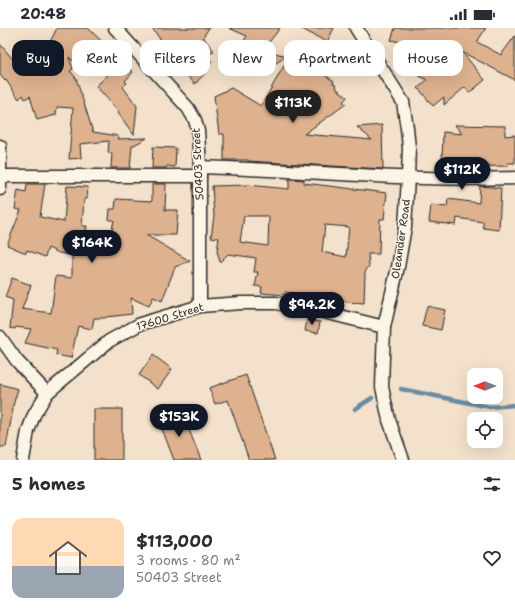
<!DOCTYPE html>
<html lang="en">
<head>
<meta charset="utf-8">
<style>
  body { margin:0; font-family:"Shantell Sans",sans-serif; background:#f2f2f3; color:#2b2b33; height:100vh; display:flex; flex-direction:column; font-size:15px; white-space:nowrap }
  * { box-sizing:border-box; margin:0 }
  p { font-size:13px; color:#7c7c81 }
  .icon { flex:none; width:22px; height:22px; fill:none; stroke:currentColor; stroke-width:2; stroke-linecap:round; stroke-linejoin:round }
  .map { position:relative; height:432px; overflow:hidden }
  .drawer { display:flex; flex-direction:column; background:#fff; flex:1 }
  .drawer>* { flex:none }
  .top-card { position:absolute; left:12px; top:12px; width:491px; height:36px; display:flex; gap:8px }
  .needle { width:26px; rotate:270deg }
  .buttons { position:absolute; left:467px; top:340px; display:grid; gap:8px }
  .buttons a { display:grid; place-items:center; width:36px; height:36px; border-radius:8px; background:#fff; box-shadow:0 4px 16px #0002; font-size:20px }
  .price { position:absolute; translate:-50% -34px; padding:0 9px; border-radius:14px; background:#111827; color:#fff; font-size:13px; line-height:26px; filter:drop-shadow(0 1px 2px #0008) }
  .price::after { content:''; position:absolute; left:50%; top:24px; width:12px; height:9px; margin-left:-6px; background:inherit; clip-path:polygon(0 0,100% 0,50% 100%) }
  .price.current { background:#222; color:#fff }
  ul { padding:0; list-style:none }
  li { display:flex; align-items:center; gap:12px; height:100px; padding:0 12px }
  li span { display:grid; place-items:center; flex:none; width:112px; height:80px; border-radius:12px; color:#555 }
  li>.icon { margin-inline-start:auto }
  span .icon { width:48px; height:48px; fill:#fffc; stroke-width:1 }
  li b { font-size:17px }
  h2 { display:flex; justify-content:space-between; align-items:center; height:48px; padding:0 12px; font-size:17px }
  .chip { padding:0 14px; border-radius:12px; background:#fff; box-shadow:0 4px 16px #0002; font-size:14px; line-height:36px }
  .chip.current { background:#111827; color:#fff }
  .status { display:flex; justify-content:space-between; align-items:center; height:28px; padding:0 20px; background:#fff; direction:ltr }
  .status svg { height:11px; fill:currentColor }
  .map>svg:first-child { display:block }
</style>
</head>
<body>
<div class="status"><b>20:48</b><svg viewBox="0 0 49 12"><path d="M0 12V9h3v3zM5 12V6h3v6zM10 12V3h3v9zM15 12V0h3v12zM26 1h20v11H26zM47 4h2v5h-2z"/></svg></div>
<div class="map">
<svg width="515" height="432" viewBox="0 0 515 432">
  <rect width="100%" height="100%" fill="#f3e1cb"/>
  <filter id="ink" filterUnits="userSpaceOnUse"><feTurbulence type="fractalNoise" baseFrequency=".025" numOctaves="2"/><feDisplacementMap in="SourceGraphic" scale="8" xChannelSelector="R" yChannelSelector="G"/><feConvolveMatrix kernelMatrix="1 2 1 2 8 2 1 2 1" color-interpolation-filters="sRGB"/></filter>
  <g filter="url(#ink)">
    <g fill="none" stroke-linecap="round" stroke-linejoin="round">
      <!-- stream -->
      <g stroke="#6b8da4" stroke-width="4.5">
        <polyline points="401,361 490,379 515,377"/>
        <polyline points="355,381 372,370"/>
      </g>
    </g>
    <!-- building -->
    <g fill="#deb28f" stroke="#2b2b2b" fill-rule="evenodd">
      <polygon points="57,0 88,0 133,44 125,53 127,55 123,59 137,78 134,107 118,85 119,84 96,58 108,47 87,26 77,37 69,29 73,41 70,43 76,50 93,104 118,108 118,111 147,110 132,118 130,140 111,140 112,125 108,125 109,113 80,116 81,130 69,131 73,80 57,79 56,87 37,92 30,68 25,71 23,67 19,71 6,52 5,53 0,47 0,16 16,35 39,16 45,24"/>
      <polygon points="152,0 209,0 203,9 214,23 207,28 212,34 207,39 209,41 195,56 162,21 165,18"/>
      <polygon points="229,0 280,0 263,22 287,28 268,40 236,15 248,18 243,14 247,8"/>
      <polygon points="300,0 334,0 327,14"/>
      <polygon points="395,0 486,0 477,14 501,27 515,8 515,52 462,24 485,52 469,65 465,59 444,77 444,69 433,78 418,60 427,52 405,40 406,37 394,29 404,15 391,12"/>
      <polygon points="289,29 315,36 314,40 321,42 320,44 334,53 333,55 337,58 336,60 347,69 343,74 346,76 304,106 372,112 357,99 382,97 383,141 248,133 248,132 224,132 224,106 219,106 214,68 231,60 261,78"/>
      <polygon points="455,97 505,98 505,108 515,107 515,135 507,135 508,138 454,139 455,137 452,135 442,134 443,104 462,106"/>
      <polygon points="153,119 176,120 175,139 167,138 166,140 152,140"/>
      <path d="M289 151 304 152V155L387 165 384 191H380L379 226H368L369 238 365 244 364 275 346 274V273L330 272V270L285 264V267L261 265 262 259 255 258 258 244H254L256 230 228 226 220 234 217 223 219 210 211 209 214 188 212 158 248 157 289 161ZM244 188H269L268 218 240 214ZM325 197 349 199 346 229 322 224Z"/>
      <polygon points="27,156 45,156 40,189 64,194 67,158 88,159 87,171 84,171 82,198 87,198 84,212 109,216 114,192 109,192 110,181 115,181 116,171 152,173 152,156 166,156 165,182 178,182 176,207 146,207 190,233 175,239 162,273 153,269 149,278 131,270 132,286 106,289 105,290 94,290 92,301 78,298 71,330 56,327 57,322 25,315 31,301 16,299 15,301 10,300 13,272 5,269 12,250 31,257 22,281 51,285 56,248 72,250 72,227 59,225 48,220 45,229 27,222 26,225 7,217 21,182 15,181 18,162 26,164"/>
      <polygon points="480,158 501,160 499,202 483,200 483,194 457,190 456,197 429,194 431,177 447,179 448,171 479,175"/>
      <polygon points="427,278 445,282 441,302 422,298"/>
      <polygon points="307,292 320,294 318,305 305,303"/>
      <polygon points="153,327 172,341 158,361 139,347"/>
      <polygon points="246,347 275,432 249,432 228,372 215,376 209,360"/>
      <polygon points="0,356 18,361 12,381 13,381 6,419 0,419"/>
      <rect x="94" y="381" width="28" height="51"/>
      <polygon points="182,384 201,432 174,432 159,393"/>
    </g>
    <g fill="none" stroke-linecap="round" stroke-linejoin="round">
      <!-- minor casing -->
      <g stroke="#2b2b2b" stroke-width="15">
        <g id="minor">
          <polyline points="115,0 188,80 195,92 198,103 200,139 200,278"/>
          <polyline points="356,0 403,74 407,100 409,120 408,150 405,199 398,239 384,299 382,359 389,392 403,432"/>
          <polyline points="0,118 0,161"/>
          <path d="M200 139C305 142 410 154 515 150"/>
          <polyline points="1,148 200,148"/>
          <polyline points="0,309 17,333 47,365"/>
          <polyline points="23,432 28,403 34,387 47,365 109,313 140,296 200,278 241,275 276,275 324,284 384,299"/>
        </g>
      </g>
      <!-- minor -->
      <use href="#minor" stroke="#fcf5e5" stroke-width="12"/>
    </g>
  </g>
  <g text-anchor="middle" dominant-baseline="central" stroke-width="3" stroke-linejoin="round" paint-order="stroke">
    <!-- street labels -->
    <g font-size="11" fill="#2b2b2b" stroke="#fcf5e5">
      <text transform="translate(198 136) rotate(-93)">50403 Street</text>
      <text transform="translate(401 211) rotate(-82)">Oleander Road</text>
      <text transform="translate(170 289) rotate(-17)">17600 Street</text>
    </g>
  </g>
</svg>
<div class="buttons">
<a><svg class="needle" viewBox="-14 -14 28 28"><path d="M0-13l5 13h-10z" fill="#e53935"/><path d="M0 13l5-13h-10z" fill="#7c7c81"/></svg></a>
<a><svg class="icon" aria-label="locate" viewBox="0 0 24 24"><circle cx="12" cy="12" r="6"/><path d="M12 2v4M12 18v4M2 12h4M18 12h4"/></svg></a>
</div>
<b class="price current" style="left:293px;top:96px">$113K</b>
<b class="price" style="left:462px;top:163px">$112K</b>
<b class="price" style="left:92px;top:236px">$164K</b>
<b class="price" style="left:312px;top:298px">$94.2K</b>
<b class="price" style="left:179px;top:410px">$153K</b>
<div class="top-card">
<a class="chip current">Buy</a>
<a class="chip">Rent</a>
<a class="chip">Filters</a>
<a class="chip">New</a>
<a class="chip">Apartment</a>
<a class="chip">House</a>
</div>
</div>
<section class="drawer">
<h2>5 homes<svg class="icon" aria-label="filters" viewBox="0 0 24 24"><path d="M4 7h16M4 17h16"/><circle cx="9" cy="7" r="2"/><circle cx="15" cy="17" r="2"/></svg></h2>
<ul>
<li><span style="background:linear-gradient(#ffd9b3 60%,#9aa5b1 0)"><svg class="icon" aria-label="home" viewBox="0 0 24 24"><path d="M3 11l9-7 9 7M6 9v11h12V9"/></svg></span><div><b>$113,000</b><p>3 rooms · 80 m²</p><p>50403 Street</p></div><svg class="icon" aria-label="heart" viewBox="0 0 24 24"><path d="M12 20l-8-8c-3-5 5-10 8-4 3-6 11-1 8 4z"/></svg></li>
</ul>
</section>
</body>
</html>
